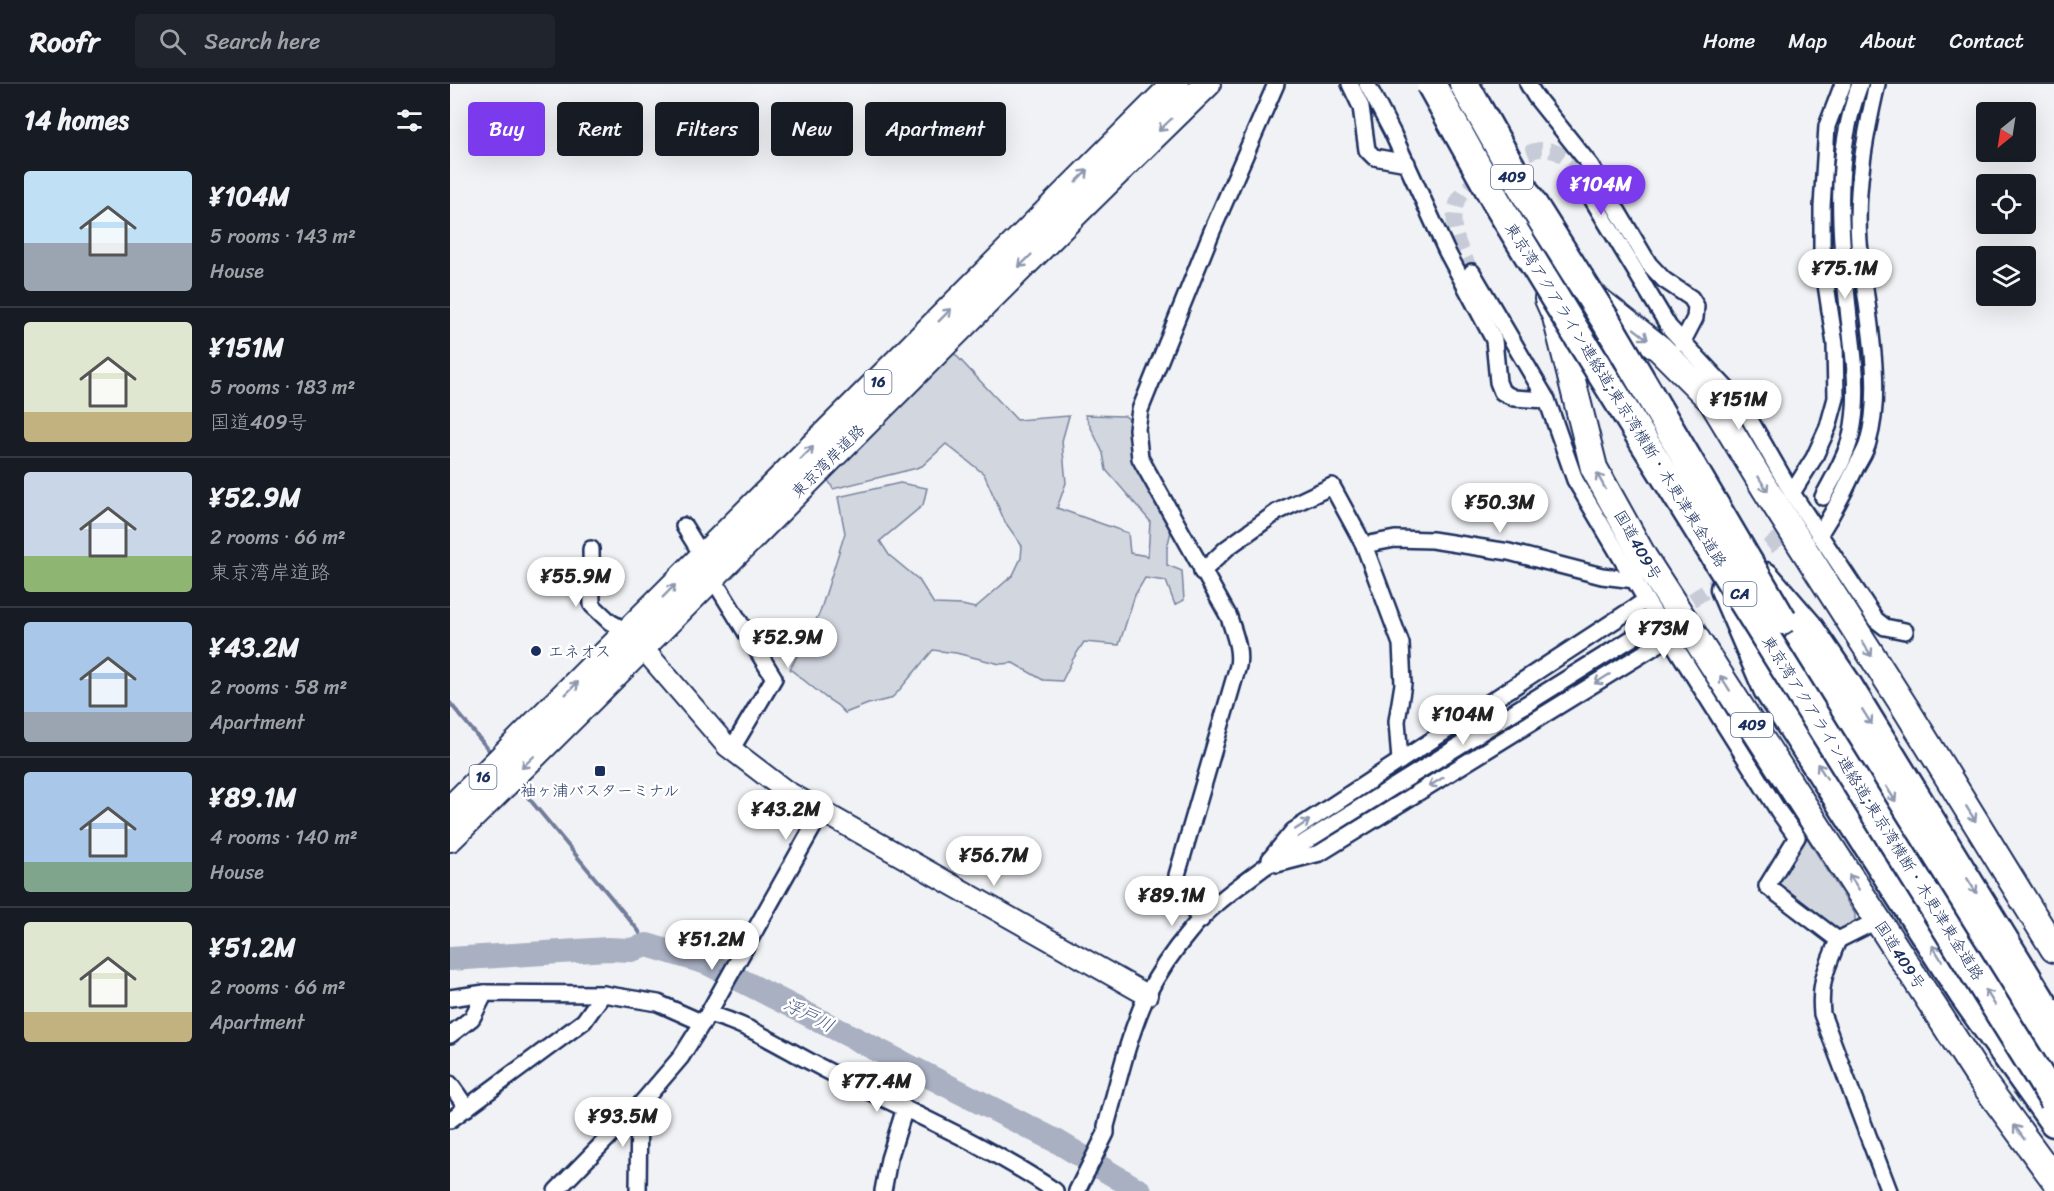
<!DOCTYPE html>
<html lang="en">
<head>
<meta charset="utf-8">
<style>
  body { margin:0; font-family:Sriracha,"Klee One",sans-serif; background:#20242c; color:#f1f3f6; height:100vh; display:flex; flex-direction:column; font-size:22px; white-space:nowrap }
  * { box-sizing:border-box; margin:0 }
  p { font-size:20px; color:#9ea1a6 }
  .icon { flex:none; width:33px; height:33px; fill:none; stroke:currentColor; stroke-width:2; stroke-linecap:round; stroke-linejoin:round }
  .map { position:relative; flex:1; overflow:hidden }
  .side { display:flex; flex-direction:column; background:#171b24; width:450px }
  .side>* { flex:none }
  .guide { position:absolute; left:18px; top:18px; width:570px; height:54px; display:flex; gap:12px }
  .needle { width:39px; rotate:210deg }
  .buttons { position:absolute; left:1526px; top:18px; display:grid; gap:12px }
  .buttons a { display:grid; place-items:center; width:60px; height:60px; border-radius:6px; background:#171b24; box-shadow:0 6px 24px #0002; font-size:30px }
  .price { position:absolute; translate:-50% -51px; padding:0 14px; border-radius:21px; background:#fff; color:#222; font-size:20px; line-height:39px; filter:drop-shadow(0 2px 3px #0008) }
  .price::after { content:''; position:absolute; left:50%; top:36px; width:18px; height:14px; margin-left:-9px; background:inherit; clip-path:polygon(0 0,100% 0,50% 100%) }
  .price.current { background:#7c3aed; color:#fff }
  ul { padding:0; list-style:none }
  li { display:flex; align-items:center; gap:18px; height:150px; padding:0 24px }
  li+li { border-top:2px solid #363941 }
  li span { display:grid; place-items:center; flex:none; width:168px; height:120px; border-radius:6px; color:#555 }
  li>.icon { margin-inline-start:auto }
  span .icon { width:72px; height:72px; fill:#fffc; stroke-width:1 }
  li b { font-size:26px }
  h2 { display:flex; justify-content:space-between; align-items:center; height:72px; padding:0 24px; font-size:26px }
  .chip { padding:0 21px; border-radius:6px; background:#171b24; box-shadow:0 6px 24px #0002; font-size:21px; line-height:54px }
  .chip.current { background:#7c3aed; color:#fff }
  header { display:flex; align-items:center; gap:36px; box-sizing:border-box; height:84px; padding:0 30px; background:#171b24; border-bottom:2px solid #363941 }
  header strong { font-size:28px }
  nav { display:flex; gap:33px; margin-inline-start:auto; font-size:21px }
  .search { width:420px; height:54px; background:#20242c; display:flex; align-items:center; gap:15px; box-sizing:border-box; padding:0 21px; border-radius:6px; color:#9ea1a6; font-size:22px }
  main { display:flex; flex:1; min-height:0 }
  .map>svg:first-child { display:block }
</style>
</head>
<body>
<header>
<strong>Roofr</strong>
<div class="search"><svg class="icon" aria-label="search" viewBox="0 0 24 24"><circle cx="10" cy="10" r="6"/><path d="M15 15l6 6"/></svg>Search here</div>
<nav><a>Home</a><a>Map</a><a>About</a><a>Contact</a></nav>
</header>
<main>
<section class="side">
<h2>14 homes<svg class="icon" aria-label="filters" viewBox="0 0 24 24"><path d="M4 7h16M4 17h16"/><circle cx="9" cy="7" r="2"/><circle cx="15" cy="17" r="2"/></svg></h2>
<ul>
<li><span style="background:linear-gradient(#bfe0f5 60%,#9aa5b1 0)"><svg class="icon" aria-label="home" viewBox="0 0 24 24"><path d="M3 11l9-7 9 7M6 9v11h12V9"/></svg></span><div><b>¥104M</b><p>5 rooms · 143 m²</p><p>House</p></div></li>
<li><span style="background:linear-gradient(#dfe7d0 75%,#c2b280 0)"><svg class="icon" aria-label="home" viewBox="0 0 24 24"><path d="M3 11l9-7 9 7M6 9v11h12V9"/></svg></span><div><b>¥151M</b><p>5 rooms · 183 m²</p><p>国道409号</p></div></li>
<li><span style="background:linear-gradient(#c9d6e8 70%,#8fb573 0)"><svg class="icon" aria-label="home" viewBox="0 0 24 24"><path d="M3 11l9-7 9 7M6 9v11h12V9"/></svg></span><div><b>¥52.9M</b><p>2 rooms · 66 m²</p><p>東京湾岸道路</p></div></li>
<li><span style="background:linear-gradient(#a9c7e8 75%,#9aa5b1 0)"><svg class="icon" aria-label="home" viewBox="0 0 24 24"><path d="M3 11l9-7 9 7M6 9v11h12V9"/></svg></span><div><b>¥43.2M</b><p>2 rooms · 58 m²</p><p>Apartment</p></div></li>
<li><span style="background:linear-gradient(#a9c7e8 75%,#7fa58c 0)"><svg class="icon" aria-label="home" viewBox="0 0 24 24"><path d="M3 11l9-7 9 7M6 9v11h12V9"/></svg></span><div><b>¥89.1M</b><p>4 rooms · 140 m²</p><p>House</p></div></li>
<li><span style="background:linear-gradient(#dfe7d0 75%,#c2b280 0)"><svg class="icon" aria-label="home" viewBox="0 0 24 24"><path d="M3 11l9-7 9 7M6 9v11h12V9"/></svg></span><div><b>¥51.2M</b><p>2 rooms · 66 m²</p><p>Apartment</p></div></li>
</ul>
</section>
<div class="map">
<svg width="1604" height="1107" viewBox="0 0 1604 1107">
  <rect width="100%" height="100%" fill="#f1f2f5"/>
  <filter id="ink" filterUnits="userSpaceOnUse"><feTurbulence type="fractalNoise" baseFrequency=".0167" numOctaves="2"/><feDisplacementMap in="SourceGraphic" scale="12" xChannelSelector="R" yChannelSelector="G"/><feConvolveMatrix kernelMatrix="1 2 1 2 8 2 1 2 1" color-interpolation-filters="sRGB"/></filter>
  <g filter="url(#ink)">
    <!-- green -->
    <g fill="#d2d6df" stroke="#76829e" stroke-width="1.5">
      <polygon points="501,266 567,336 619,332 612,357 616,399 607,424 678,449 680,469 698,472 700,437 656,386 653,369 635,331 675,332 682,338 722,443 717,464 717,481 732,487 734,516 725,521 716,497 695,494 685,511 669,561 634,558 623,575 612,597 593,596 563,579 550,580 506,569 483,566 446,610 440,615 418,620 395,629 387,621 376,614 340,585 370,528 395,449 388,413 450,399 477,404 473,421 430,457 439,471 469,496 484,520 512,521 525,524 563,491 571,474 572,462 555,438 534,390 496,360 472,382 463,385 383,405 375,390"/>
      <polygon points="1355,751 1405,830 1405,839 1390,847 1379,845 1328,804 1325,794"/>
    </g>
    <g fill="none" stroke-linecap="round" stroke-linejoin="round">
      <!-- stream -->
      <g stroke="#707c9a" stroke-width="4">
        <polyline points="0,619 43,671"/>
        <polyline points="67,700 188,846 197,861"/>
      </g>
      <!-- river -->
      <polyline stroke="#a8b0c2" stroke-width="24" points="0,875 158,865 181,866 197,861 257,879 608,1058 690,1107"/>
      <!-- minor-tunnel -->
      <g stroke="#c6cbd7" stroke-width="15" stroke-dasharray="15 8" stroke-linecap="butt">
        <path d="M1022 188C1012 167 999 146 1006 122 1008 112 1017 104 1025 97 1033 91 1078 67 1087 66 1090 65 1097 66 1100 66 1123 72 1132 94 1141 113"/>
        <path d="M1184 553C1249 511 1319 471 1373 413"/>
      </g>
      <!-- minor casing -->
      <g stroke="#1b2f5e" stroke-width="20">
        <g id="minor">
          <polyline points="900,0 911,23 917,66 924,73 957,79"/>
          <polyline points="917,0 942,48 996,166 1044,256 1048,298 1052,308 1064,314 1097,316"/>
          <polyline points="1078,0 1085,12 1141,82 1199,180 1214,196 1241,214 1246,222 1245,234 1232,259"/>
          <polyline points="1141,113 1219,243 1278,306 1296,329 1342,409 1426,536 1435,543 1455,547"/>
          <polyline points="1022,188 1097,316 1125,396 1196,516 1329,728 1347,753 1317,802 1388,856 1428,836"/>
          <polyline points="1342,409 1364,374 1378,343 1386,314 1385,260 1372,174 1372,123 1377,42 1393,0"/>
          <path d="M1373 413C1383 394 1396 373 1401 352 1410 313 1404 272 1399 234 1391 155 1381 77 1410 0"/>
          <polyline points="234,442 247,463"/>
          <path d="M1369 451C1383 429 1395 407 1406 383 1410 375 1416 367 1418 358 1435 301 1415 219 1409 158 1405 105 1415 52 1427 0"/>
          <polyline points="914,461 945,455 982,456 1059,468 1152,492 1185,496"/>
          <polyline points="141,465 142,521 160,538 178,548"/>
          <polyline points="752,488 777,464 827,428 882,402 914,461 951,560 953,600 947,637 950,677"/>
          <polyline points="270,506 324,594 281,666"/>
          <polyline points="820,775 843,747 1196,516"/>
          <polyline points="827,780 870,769 1220,553"/>
          <path d="M751 836C739 821 729 810 727 791L788 582C791 565 784 550 779 533L690 374 687 345 690 326 762 147 826 0"/>
          <path d="M1388 856C1376 886 1369 898 1372 930L1439 1107"/>
          <polyline points="0,914 35,909 153,910 208,919 253,939"/>
          <path d="M258 930C299 940 336 966 374 985 452 1025 533 1058 605 1107"/>
          <polyline points="0,951 22,934 35,909"/>
          <polyline points="0,1000 17,1024"/>
          <polyline points="0,1036 134,937 153,910"/>
          <polyline points="106,1107 189,1022 231,973 258,930 372,727"/>
          <polyline points="188,1107 189,1022"/>
          <polyline points="433,1107 439,1075 455,1024"/>
          <path d="M627 1107 656 1049V1042C668 999 678 952 697 911 708 889 724 866 740 847 760 822 788 803 813 784L1184 553"/>
        </g>
      </g>
      <!-- tertiary casing -->
      <g stroke="#1b2f5e" stroke-width="24">
        <polyline id="tertiary" points="184,554 277,662 336,707 697,911"/>
      </g>
      <!-- trunk casing -->
      <g stroke="#1b2f5e" stroke-width="30">
        <g id="trunk">
          <polyline points="1144,213 1210,265 1262,317 1316,406 1456,625 1604,865"/>
          <polyline points="1098,215 1106,233 1144,384 1194,474 1527,990 1604,1095"/>
          <polyline points="0,726 725,0"/>
          <path d="M0 754C254 505 501 248 757 0"/>
        </g>
      </g>
      <!-- motorway casing -->
      <g stroke="#1b2f5e" stroke-width="33">
        <g id="motorway">
          <polyline points="1315,493 1358,543 1396,599 1604,938"/>
          <polyline points="1275,505 1318,605 1514,911 1604,1038"/>
          <polyline points="1348,561 1604,971"/>
        </g>
      </g>
      <!-- minor -->
      <use href="#minor" stroke="#fff" stroke-width="15"/>
      <!-- tertiary -->
      <use href="#tertiary" stroke="#fff" stroke-width="20"/>
      <!-- trunk -->
      <use href="#trunk" stroke="#fff" stroke-width="26"/>
      <!-- motorway -->
      <use href="#motorway" stroke="#fff" stroke-width="28"/>
      <!-- motorway-bridge casing -->
      <g stroke="#1b2f5e" stroke-width="33" stroke-linecap="butt">
        <g id="motorway-bridge">
          <polyline points="981,0 1050,124 1130,255 1604,1016"/>
          <polyline points="1014,0 1076,110 1156,237 1332,536"/>
        </g>
      </g>
      <!-- motorway-bridge -->
      <use href="#motorway-bridge" stroke="#fff" stroke-width="28"/>
    </g>
    <!-- one-way arrows -->
    <defs><path id="oneway-shaft" d="M-6 0H5M1.5-3L5.5 0L1.5 3" fill="none" stroke-width="1.6" stroke-linecap="round" stroke-linejoin="round" transform="scale(1.5)"/></defs>
    <g stroke="#8d97ae">
      <use href="#oneway-shaft" transform="translate(715 41) rotate(136)"/>
      <use href="#oneway-shaft" transform="translate(632 92) rotate(-45)"/>
      <use href="#oneway-shaft" transform="translate(575 177) rotate(135)"/>
      <use href="#oneway-shaft" transform="translate(495 231) rotate(-45)"/>
      <use href="#oneway-shaft" transform="translate(1191 250) rotate(38)"/>
      <use href="#oneway-shaft" transform="translate(357 369) rotate(-45)"/>
      <use href="#oneway-shaft" transform="translate(1151 397) rotate(-119)"/>
      <use href="#oneway-shaft" transform="translate(1313 400) rotate(58)"/>
      <use href="#oneway-shaft" transform="translate(219 507) rotate(-45)"/>
      <use href="#oneway-shaft" transform="translate(1417 565) rotate(57)"/>
      <use href="#oneway-shaft" transform="translate(1152 595) rotate(148)"/>
      <use href="#oneway-shaft" transform="translate(1275 599) rotate(-123)"/>
      <use href="#oneway-shaft" transform="translate(122 604) rotate(-45)"/>
      <use href="#oneway-shaft" transform="translate(1417 633) rotate(58)"/>
      <use href="#oneway-shaft" transform="translate(78 678) rotate(136)"/>
      <use href="#oneway-shaft" transform="translate(1372 687) rotate(-123)"/>
      <use href="#oneway-shaft" transform="translate(986 698) rotate(148)"/>
      <use href="#oneway-shaft" transform="translate(1441 710) rotate(58)"/>
      <use href="#oneway-shaft" transform="translate(1521 730) rotate(58)"/>
      <use href="#oneway-shaft" transform="translate(852 741) rotate(-33)"/>
      <use href="#oneway-shaft" transform="translate(1404 798) rotate(-123)"/>
      <use href="#oneway-shaft" transform="translate(1522 802) rotate(58)"/>
      <use href="#oneway-shaft" transform="translate(1487 869) rotate(-122)"/>
      <use href="#oneway-shaft" transform="translate(1540 913) rotate(-122)"/>
      <use href="#oneway-shaft" transform="translate(1569 1048) rotate(-126)"/>
    </g>
  </g>
  <!-- markers -->
  <g fill="#1b2f5e" stroke="#fff" stroke-width="2">
    <circle cx="86" cy="567" r="6"/>
    <rect x="144" y="681" width="12" height="12" rx="3"/>
  </g>
  <g text-anchor="middle" dominant-baseline="central" stroke-width="5" stroke-linejoin="round" paint-order="stroke">
    <!-- shield labels -->
    <g fill="#fff" stroke="#5f6d8e" stroke-width="1.5">
      <rect x="1041" y="81" width="42" height="24" rx="4.5"/>
      <rect x="414.5" y="286" width="27" height="24" rx="4.5"/>
      <rect x="1273.5" y="498" width="33" height="24" rx="4.5"/>
      <rect x="1281" y="629" width="42" height="24" rx="4.5"/>
      <rect x="19.5" y="681" width="27" height="24" rx="4.5"/>
    </g>
    <g font-size="15" font-weight="bold" fill="#1b2f5e">
      <text x="1062" y="93">409</text>
      <text x="428" y="298">16</text>
      <text x="1290" y="510">CA</text>
      <text x="1302" y="641">409</text>
      <text x="33" y="693">16</text>
    </g>
    <!-- street labels -->
    <g font-size="16" fill="#1b2f5e" stroke="#fff">
      <text transform="translate(1166 311) rotate(58)">東京湾アクアライン連絡道;東京湾横断・木更津東金道路</text>
      <text transform="translate(378 377) rotate(-45)">東京湾岸道路</text>
      <text transform="translate(1188 461) rotate(60)">国道409号</text>
      <text transform="translate(1423 724) rotate(58)">東京湾アクアライン連絡道;東京湾横断・木更津東金道路</text>
      <text transform="translate(1450 871) rotate(57)">国道409号</text>
    </g>
    <!-- poi labels -->
    <g font-size="16" fill="#1b2f5e" stroke="#fff" text-anchor="start">
      <text x="98" y="567">エネオス</text>
      <text x="150" y="706" text-anchor="middle">袖ヶ浦バスターミナル</text>
    </g>
    <!-- water labels -->
    <g font-size="18" font-style="italic" fill="#4c5c81" stroke="#fff">
      <text transform="translate(359 931) rotate(27)">浮戸川</text>
    </g>
  </g>
</svg>
<div class="buttons">
<a><svg class="needle" viewBox="-14 -14 28 28"><path d="M0-13l5 13h-10z" fill="#e53935"/><path d="M0 13l5-13h-10z" fill="#9ea1a6"/></svg></a>
<a><svg class="icon" aria-label="locate" viewBox="0 0 24 24"><circle cx="12" cy="12" r="6"/><path d="M12 2v4M12 18v4M2 12h4M18 12h4"/></svg></a>
<a><svg class="icon" aria-label="layers" viewBox="0 0 24 24"><path d="M12 4l9 5-9 5-9-5zM3 14l9 5 9-5"/></svg></a>
</div>
<b class="price current" style="left:1151px;top:132px">¥104M</b>
<b class="price" style="left:1395px;top:216px">¥75.1M</b>
<b class="price" style="left:1289px;top:347px">¥151M</b>
<b class="price" style="left:1050px;top:450px">¥50.3M</b>
<b class="price" style="left:126px;top:524px">¥55.9M</b>
<b class="price" style="left:1214px;top:576px">¥73M</b>
<b class="price" style="left:338px;top:585px">¥52.9M</b>
<b class="price" style="left:1013px;top:662px">¥104M</b>
<b class="price" style="left:336px;top:757px">¥43.2M</b>
<b class="price" style="left:544px;top:803px">¥56.7M</b>
<b class="price" style="left:722px;top:843px">¥89.1M</b>
<b class="price" style="left:262px;top:887px">¥51.2M</b>
<b class="price" style="left:427px;top:1029px">¥77.4M</b>
<b class="price" style="left:173px;top:1064px">¥93.5M</b>
<div class="guide">
<a class="chip current">Buy</a>
<a class="chip">Rent</a>
<a class="chip">Filters</a>
<a class="chip">New</a>
<a class="chip">Apartment</a>
</div>
</div>
</main>
</body>
</html>
